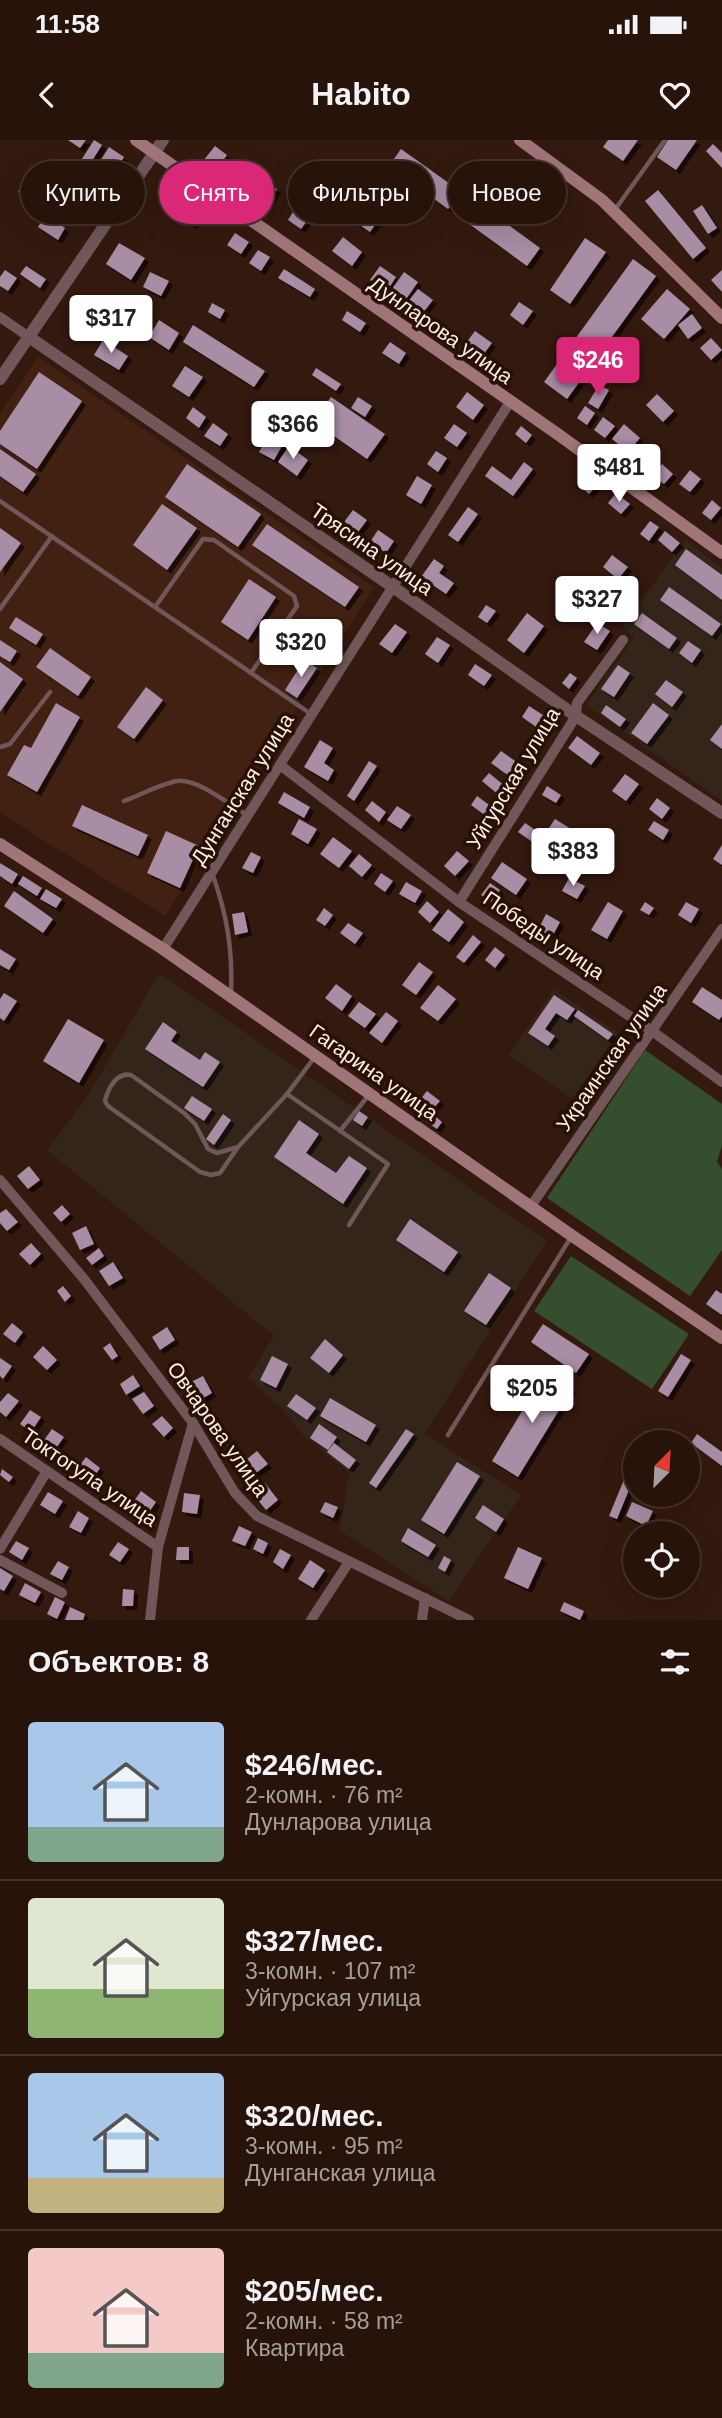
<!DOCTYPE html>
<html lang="ru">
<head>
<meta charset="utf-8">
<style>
  body { margin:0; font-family:Arial,sans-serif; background:#332018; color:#f1f3f6; height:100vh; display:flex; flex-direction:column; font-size:26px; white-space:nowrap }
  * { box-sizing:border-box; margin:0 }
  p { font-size:23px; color:#a49e9c }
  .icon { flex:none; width:38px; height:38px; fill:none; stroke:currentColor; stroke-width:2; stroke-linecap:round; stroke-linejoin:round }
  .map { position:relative; height:1480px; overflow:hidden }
  .side { display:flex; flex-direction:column; background:#27130a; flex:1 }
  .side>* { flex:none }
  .top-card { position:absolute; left:21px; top:21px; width:681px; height:63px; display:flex; gap:14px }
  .needle { width:46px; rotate:24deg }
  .controls { position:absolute; left:623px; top:1290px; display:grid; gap:14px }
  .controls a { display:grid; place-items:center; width:77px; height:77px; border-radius:50%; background:#27130a; box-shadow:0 7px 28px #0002,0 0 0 2px #43322b; font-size:35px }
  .price { position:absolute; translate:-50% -60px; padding:0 16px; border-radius:7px; background:#fff; color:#222; font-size:23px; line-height:46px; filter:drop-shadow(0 2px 4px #0008) }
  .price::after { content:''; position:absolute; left:50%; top:42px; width:21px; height:16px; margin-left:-10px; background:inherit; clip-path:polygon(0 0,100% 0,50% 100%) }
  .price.current { background:#db2777; color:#fff }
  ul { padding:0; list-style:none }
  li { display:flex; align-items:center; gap:21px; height:175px; padding:0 28px }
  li+li { border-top:2px solid #43322b }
  li span { display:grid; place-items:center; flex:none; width:196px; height:140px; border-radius:7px; color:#555 }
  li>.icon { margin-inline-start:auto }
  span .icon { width:84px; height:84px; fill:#fffc; stroke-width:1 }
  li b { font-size:30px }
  h2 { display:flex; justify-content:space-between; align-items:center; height:84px; padding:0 28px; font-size:30px }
  .tag { padding:0 24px; border-radius:32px; background:#27130a; box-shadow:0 7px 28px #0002,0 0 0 2px #43322b; font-size:24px; line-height:63px }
  .tag.current { background:#db2777; color:#fff }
  .status { display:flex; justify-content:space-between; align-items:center; height:49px; padding:0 35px; background:#27130a; direction:ltr }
  .status svg { height:19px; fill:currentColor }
  header { display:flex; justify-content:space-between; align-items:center; height:91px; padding:0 28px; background:#27130a; font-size:32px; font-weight:800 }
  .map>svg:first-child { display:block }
</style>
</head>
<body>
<div class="status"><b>11:58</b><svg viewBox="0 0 49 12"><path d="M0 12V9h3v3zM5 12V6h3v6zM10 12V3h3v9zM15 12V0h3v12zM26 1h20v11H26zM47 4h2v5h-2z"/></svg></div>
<header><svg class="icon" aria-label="back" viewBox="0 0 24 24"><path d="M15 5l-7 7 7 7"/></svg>Habito<svg class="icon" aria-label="heart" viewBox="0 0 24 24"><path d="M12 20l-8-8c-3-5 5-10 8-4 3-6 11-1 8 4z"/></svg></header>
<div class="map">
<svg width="722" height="1480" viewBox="0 0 722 1480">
  <defs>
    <filter id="shadow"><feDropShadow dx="4" dy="4" stdDeviation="0" flood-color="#0009"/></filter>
  </defs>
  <rect width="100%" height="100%" fill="#34190e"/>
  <!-- built -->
  <polygon fill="#422112" points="38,217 374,447 165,776 0,673 0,273"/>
  <!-- medical -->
  <g fill="#332519">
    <polygon points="685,400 722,428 722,661 586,565 634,498 623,486"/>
    <polygon points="159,833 547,1101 425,1294 521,1355 449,1461 340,1391 349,1333 303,1295 282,1269 248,1237 274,1196 47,1010 89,954"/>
    <polygon points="554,849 618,893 572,959 509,915"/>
  </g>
  <!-- green -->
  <g fill="#354f2e">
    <polygon points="645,910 722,964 722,1005 717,1022 722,1029 722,1110 690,1156 547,1058"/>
    <polygon points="571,1116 689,1194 652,1249 534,1171"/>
  </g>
  <!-- building -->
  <g fill="#a88da5" filter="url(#shadow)">
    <polygon points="68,0 86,0 80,8"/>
    <polygon points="94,0 102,5 88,27 80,22"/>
    <polygon points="608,0 638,0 623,21 603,7"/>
    <polygon points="668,0 697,0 676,30 657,17"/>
    <polygon points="713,4 722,13 722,28 706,11"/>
    <polygon points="215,6 227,15 216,30 203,21"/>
    <polygon points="109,7 124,17 112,36 97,26"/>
    <polygon points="401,9 460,51 448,69 389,26"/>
    <polygon points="236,26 253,39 245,50 228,37"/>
    <polygon points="32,32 49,43 35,64 18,52"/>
    <polygon points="264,42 277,49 268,65 256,58"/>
    <polygon points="658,50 706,108 693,119 645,61"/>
    <polygon points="67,56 84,69 74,82 57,69"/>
    <polygon points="298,64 312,74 301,89 288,80"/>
    <polygon points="191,65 201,71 192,85 182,78"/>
    <polygon points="481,65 540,108 527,126 468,83"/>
    <polygon points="702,65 717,88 708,94 693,71"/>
    <polygon points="362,71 377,82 370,92 354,81"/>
    <polygon points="46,75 65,88 58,100 38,87"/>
    <polygon points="235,93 249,102 241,114 227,105"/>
    <polygon points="343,97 362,112 352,126 332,111"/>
    <polygon points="585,98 606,112 570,164 550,150"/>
    <polygon points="119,103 145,118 131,140 106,124"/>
    <polygon points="258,110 270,117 261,131 249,123"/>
    <polygon points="633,119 656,136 567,259 544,242"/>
    <polygon points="26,126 46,139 40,148 20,134"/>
    <polygon points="380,126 396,137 387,151 370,140"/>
    <polygon points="284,129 315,149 310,157 278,138"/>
    <polygon points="5,130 17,138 8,151 0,146 0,137"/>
    <polygon points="722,130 722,152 711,140"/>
    <polygon points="150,132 169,141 161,156 143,147"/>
    <polygon points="404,132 418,142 404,162 390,152"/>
    <polygon points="418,149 433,160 422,174 407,163"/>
    <polygon points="667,149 690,169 664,199 641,179"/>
    <polygon points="519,162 533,171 523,185 510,175"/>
    <polygon points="212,163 225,170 220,179 208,172"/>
    <polygon points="347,171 366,183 360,192 342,180"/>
    <polygon points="692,174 702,188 688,199 678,185"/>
    <polygon points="159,180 179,193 169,210 149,197"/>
    <polygon points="193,185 265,231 254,247 183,202"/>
    <polygon points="475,191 492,203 483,215 466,203"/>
    <polygon points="711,198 722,210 711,220 700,208"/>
    <polygon points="103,200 128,216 119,230 94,215"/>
    <polygon points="390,202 406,213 399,224 382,213"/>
    <polygon points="185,226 203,237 189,257 172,246"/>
    <polygon points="316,228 341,244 336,251 312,235"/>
    <polygon points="39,232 82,261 37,329 0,304 0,291"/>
    <polygon points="599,245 609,250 598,269 588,263"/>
    <polygon points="467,252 484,265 473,280 456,267"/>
    <polygon points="657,254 674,271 663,282 646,265"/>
    <polygon points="331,257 385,294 367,319 314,282"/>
    <polygon points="358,257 372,266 365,277 351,268"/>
    <polygon points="585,266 595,273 587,285 577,278"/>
    <polygon points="193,267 206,277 199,288 186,278"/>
    <polygon points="284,267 299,276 274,320 259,312"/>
    <polygon points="603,277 615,286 605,298 594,290"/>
    <polygon points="213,283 228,294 220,306 204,296"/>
    <polygon points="454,284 467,293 457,307 444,298"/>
    <polygon points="624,284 640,298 628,312 612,299"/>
    <polygon points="521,286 532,295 526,303 515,294"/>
    <polygon points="289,306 308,320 297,336 278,322"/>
    <polygon points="0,309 36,334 23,352 0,336"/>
    <polygon points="436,311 447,318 438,332 427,324"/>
    <polygon points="644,312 658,323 650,333 636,322"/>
    <polygon points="524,322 533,329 513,356 485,336 492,326 511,340"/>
    <polygon points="187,324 261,374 238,407 165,357"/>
    <polygon points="662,324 673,334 664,344 653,335"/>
    <polygon points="690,330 701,339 690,352 679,344"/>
    <polygon points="590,335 599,343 589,354 580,346"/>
    <polygon points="417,336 432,345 421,364 406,355"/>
    <polygon points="616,353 630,364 621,374 608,363"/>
    <polygon points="712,360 721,368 711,380 702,373"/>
    <polygon points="162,364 197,388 167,430 133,405"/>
    <polygon points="468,367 478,374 458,402 448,395"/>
    <polygon points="353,370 367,380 358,392 344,382"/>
    <polygon points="650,381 659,387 649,401 640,394"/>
    <polygon points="267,384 359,447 345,467 252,405"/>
    <polygon points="0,388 21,403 0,432"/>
    <polygon points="378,390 394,401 386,413 370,402"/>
    <polygon points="665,391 680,403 672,412 658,400"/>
    <polygon points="686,409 722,435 722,460 675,425"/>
    <polygon points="612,415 628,427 618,439 603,427"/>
    <polygon points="434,419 444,426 439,433 454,443 446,454 421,437"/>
    <polygon points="607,437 621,447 611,461 598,451"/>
    <polygon points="249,439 276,457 248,500 221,482"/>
    <polygon points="669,447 721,484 712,496 660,460"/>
    <polygon points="570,450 582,458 575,469 563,462"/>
    <polygon points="486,465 496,471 487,483 478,477"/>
    <polygon points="527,473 544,486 524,513 507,500"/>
    <polygon points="642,473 677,498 669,509 634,484"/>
    <polygon points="16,477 43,494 36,505 9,488"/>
    <polygon points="597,483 610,491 597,510 584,502"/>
    <polygon points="395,484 407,492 392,513 379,504"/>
    <polygon points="437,497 450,505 438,523 425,514"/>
    <polygon points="0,500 17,511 10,522 0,516"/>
    <polygon points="688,501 701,510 692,523 679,513"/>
    <polygon points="50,508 91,537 78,556 36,527"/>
    <polygon points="304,520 317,528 297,558 285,550"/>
    <polygon points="0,522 23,539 0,572"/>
    <polygon points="475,524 492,535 484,546 468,535"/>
    <polygon points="618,525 630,533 614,557 601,549"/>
    <polygon points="570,533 577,538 569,549 562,543"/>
    <polygon points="666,540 683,552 672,567 655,554"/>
    <polygon points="146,547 163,560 134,599 117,587"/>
    <polygon points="56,563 80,577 37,652 7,635 24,605 31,608"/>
    <polygon points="653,563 669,575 647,604 631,593"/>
    <polygon points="606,565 626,579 620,587 601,573"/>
    <polygon points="529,566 546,577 539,589 522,577"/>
    <polygon points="722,584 722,609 710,600"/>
    <polygon points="577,596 600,613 591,625 568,608"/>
    <polygon points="320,600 333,608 324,623 334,630 328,641 304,627"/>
    <polygon points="501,611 518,623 509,636 491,623"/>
    <polygon points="369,621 377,626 354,661 347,656"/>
    <polygon points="489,633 506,647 499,655 482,641"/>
    <polygon points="625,634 639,644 626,661 612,651"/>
    <polygon points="547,646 561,655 556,663 542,655"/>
    <polygon points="284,652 310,667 304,678 278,663"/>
    <polygon points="477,656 492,667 486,676 471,665"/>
    <polygon points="657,658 670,668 662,679 649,669"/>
    <polygon points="372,661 386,672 379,682 365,670"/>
    <polygon points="82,665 148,695 138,716 72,686"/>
    <polygon points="397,666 411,675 401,689 387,680"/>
    <polygon points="299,679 317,689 308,704 291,694"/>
    <polygon points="555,679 571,689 563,701 547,691"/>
    <polygon points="654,681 669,690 663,700 648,690"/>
    <polygon points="525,683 540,693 534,703 518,692"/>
    <polygon points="166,691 199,706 180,748 147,733"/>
    <polygon points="333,697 352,711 339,728 320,714"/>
    <polygon points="722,705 722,725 713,719"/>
    <polygon points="457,711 469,721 455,736 444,726"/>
    <polygon points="251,712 261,717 253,733 242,728"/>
    <polygon points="359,714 372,725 362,737 349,726"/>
    <polygon points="502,722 527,739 516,755 491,738"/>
    <polygon points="0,723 18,734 12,744 0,736"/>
    <polygon points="381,733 393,741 385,752 374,744"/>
    <polygon points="23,736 42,748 37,756 18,744"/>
    <polygon points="569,738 585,746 577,759 562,751"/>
    <polygon points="406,742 422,751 415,763 399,754"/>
    <polygon points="490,743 500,750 492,763 481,755"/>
    <polygon points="46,749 62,759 56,768 40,759"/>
    <polygon points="14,751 53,779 43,793 4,766"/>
    <polygon points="427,761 439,772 430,783 418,772"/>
    <polygon points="608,762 623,771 607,799 591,790"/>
    <polygon points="645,762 654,768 649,775 640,770"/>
    <polygon points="686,762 699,769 691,783 678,775"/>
    <polygon points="324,768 333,775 325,786 316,780"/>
    <polygon points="448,769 464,782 449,802 432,790"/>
    <polygon points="244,772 248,792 235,795 232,774"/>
    <polygon points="546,774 560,782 552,797 538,790"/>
    <polygon points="348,783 363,793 355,804 340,793"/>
    <polygon points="473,795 481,802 464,823 456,817"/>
    <polygon points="495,807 505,815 495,828 485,820"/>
    <polygon points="0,809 16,819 9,830 0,825"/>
    <polygon points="419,822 433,832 416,855 402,845"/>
    <polygon points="336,844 352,856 342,871 325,858"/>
    <polygon points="438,845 456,859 438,881 420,868"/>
    <polygon points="702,847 722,860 722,876 719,880 692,862"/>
    <polygon points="4,853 17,861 4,881 0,878 0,859"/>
    <polygon points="554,855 575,869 567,880 556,873 545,889 555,896 548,906 528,893"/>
    <polygon points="359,862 376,874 365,888 348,876"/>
    <polygon points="578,870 613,894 608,900 574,876"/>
    <polygon points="386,872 398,881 382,903 369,893"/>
    <polygon points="68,879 104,900 79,943 43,921"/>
    <polygon points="163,882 177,892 171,901 200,920 205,912 220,922 203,947 145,909"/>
    <polygon points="427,951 440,961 430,972 418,962"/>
    <polygon points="192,956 212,969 204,981 184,968"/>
    <polygon points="359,971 368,977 362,986 353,980"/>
    <polygon points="430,972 442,982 437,989 424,980"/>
    <polygon points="223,974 231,980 214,1005 206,999"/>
    <polygon points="299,980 319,994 306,1013 336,1033 349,1016 367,1028 343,1064 274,1017"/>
    <polygon points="29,1026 40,1040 28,1049 17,1036"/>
    <polygon points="62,1065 70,1074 61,1082 53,1073"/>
    <polygon points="6,1069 18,1082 7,1091 0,1083 0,1073"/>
    <polygon points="410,1079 458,1112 444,1132 396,1100"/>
    <polygon points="86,1086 94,1104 80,1110 72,1093"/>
    <polygon points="31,1103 41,1114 30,1125 19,1114"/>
    <polygon points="99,1108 104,1116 92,1125 86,1118"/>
    <polygon points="113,1122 123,1138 109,1146 99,1131"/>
    <polygon points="489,1133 511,1148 486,1185 464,1171"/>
    <polygon points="63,1146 71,1156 65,1162 57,1151"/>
    <polygon points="716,1150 722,1154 722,1175 706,1164"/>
    <polygon points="12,1183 23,1192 15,1203 3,1194"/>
    <polygon points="543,1184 589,1214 576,1233 531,1202"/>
    <polygon points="167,1187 175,1200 160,1210 152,1197"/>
    <polygon points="325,1199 343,1215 329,1233 310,1218"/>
    <polygon points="110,1203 118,1216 112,1220 103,1208"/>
    <polygon points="43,1206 57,1220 47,1230 33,1217"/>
    <polygon points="681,1214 691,1220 668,1257 658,1251"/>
    <polygon points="272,1216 288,1224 276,1248 260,1240"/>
    <polygon points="0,1218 12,1226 3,1239 0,1236"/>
    <polygon points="545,1233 572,1249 518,1337 492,1321"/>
    <polygon points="133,1235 140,1246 126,1255 120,1244"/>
    <polygon points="203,1236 212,1253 198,1261 189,1243"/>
    <polygon points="144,1252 154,1266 143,1274 132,1259"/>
    <polygon points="8,1253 19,1261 6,1277 0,1272 0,1262"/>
    <polygon points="296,1254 316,1268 307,1280 287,1266"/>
    <polygon points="330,1258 376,1285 366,1302 320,1276"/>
    <polygon points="30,1270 41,1277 31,1292 20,1284"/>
    <polygon points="162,1276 173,1288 164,1297 152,1284"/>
    <polygon points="319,1284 337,1297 328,1310 310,1298"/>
    <polygon points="52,1289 64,1297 54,1311 42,1303"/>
    <polygon points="406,1289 414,1294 376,1348 369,1343"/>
    <polygon points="645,1291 652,1294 649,1302 640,1302"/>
    <polygon points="697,1294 722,1312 722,1326 691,1303"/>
    <polygon points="334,1303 356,1320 349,1329 327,1312"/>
    <polygon points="257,1311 268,1324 252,1336 242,1323"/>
    <polygon points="635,1313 635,1335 617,1379 609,1376"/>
    <polygon points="86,1317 100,1328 91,1341 76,1330"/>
    <polygon points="457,1322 480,1336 444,1394 421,1380"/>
    <polygon points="2,1329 13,1337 9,1342 0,1335"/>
    <polygon points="265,1343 278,1360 266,1370 252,1353"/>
    <polygon points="141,1351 156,1362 145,1378 130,1367"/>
    <polygon points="48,1352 63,1361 55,1374 40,1365"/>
    <polygon points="184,1353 200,1355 197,1374 182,1372"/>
    <polygon points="325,1362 338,1367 333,1378 320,1372"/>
    <polygon points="632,1362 653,1371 646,1386 626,1376"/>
    <polygon points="483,1365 504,1379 496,1392 475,1378"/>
    <polygon points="78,1371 89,1378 81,1393 69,1387"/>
    <polygon points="239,1386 252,1392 245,1406 232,1401"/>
    <polygon points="408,1388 436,1405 428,1417 401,1401"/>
    <polygon points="258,1398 268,1403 263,1414 253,1409"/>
    <polygon points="16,1401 29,1408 22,1420 9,1412"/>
    <polygon points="118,1402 129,1409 120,1422 109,1415"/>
    <polygon points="177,1407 189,1407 189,1420 176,1420"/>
    <polygon points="518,1407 542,1418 528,1449 504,1438"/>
    <polygon points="280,1409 291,1415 283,1429 273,1422"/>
    <polygon points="444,1416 451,1420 445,1432 438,1428"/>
    <polygon points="310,1420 325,1430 313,1448 298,1439"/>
    <polygon points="58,1421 69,1427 62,1440 50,1434"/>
    <polygon points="0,1428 13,1436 4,1451 0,1449"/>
    <polygon points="25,1443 41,1452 35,1463 19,1455"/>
    <polygon points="123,1449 134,1450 133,1466 122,1466"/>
    <polygon points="55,1457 65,1462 57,1479 47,1474"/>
    <polygon points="564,1462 584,1471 580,1480 560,1471"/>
    <polygon points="70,1467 85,1474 83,1480 65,1480"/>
  </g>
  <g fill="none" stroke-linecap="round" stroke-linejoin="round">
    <!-- service -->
    <g stroke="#72575a" stroke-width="4.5">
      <polyline points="614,71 665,0"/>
      <polyline points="0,361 311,574"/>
      <polyline points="155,467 203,399 214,400 294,456 297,466 251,533"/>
      <polyline points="0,469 52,396"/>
      <polyline points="0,607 10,604 50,552"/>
      <path d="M124 661C141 655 160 644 177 641 197 638 230 665 247 675"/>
      <path d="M212 733C227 774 233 810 231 854"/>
      <polyline points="287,954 388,1024 349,1085"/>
      <polyline points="340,991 368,956"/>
      <path d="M238 1007 217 1013 208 1009 195 984 184 973 131 935C117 932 108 948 105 961L108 966 200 1032 211 1035 220 1033 238 1007 287 954 314 918"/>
      <polyline points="448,1295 571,1097"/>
    </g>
    <!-- minor -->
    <g stroke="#72575a" stroke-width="10">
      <polyline points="0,177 29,197"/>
      <polyline points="280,625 459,762 652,891 722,942"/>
      <polyline points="459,762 576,576 577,563 623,500"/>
      <polyline points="163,809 510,262"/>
      <polyline points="0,1040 84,1139 193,1283 235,1353 257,1376 469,1480"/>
      <polyline points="531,1066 722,789"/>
      <polyline points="0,1299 158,1407"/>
      <polyline points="0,1409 47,1331"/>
      <polyline points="0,1420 62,1453"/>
      <polyline points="150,1480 158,1407 193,1283"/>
      <polyline points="311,1480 349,1422"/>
      <polyline points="422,1480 425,1458"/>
    </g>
    <!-- tertiary -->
    <g stroke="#72575a" stroke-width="12">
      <polyline points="29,197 393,447 576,576 722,673"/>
      <polyline points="0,239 163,0"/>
    </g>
    <!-- secondary -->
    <g stroke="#9f757a" stroke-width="12">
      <polyline points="136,0 559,295 722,413"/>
      <polyline points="520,0 602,60 722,178"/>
      <polyline points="0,704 163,809 571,1095 722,1198"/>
    </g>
  </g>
  <g text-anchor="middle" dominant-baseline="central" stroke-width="7" stroke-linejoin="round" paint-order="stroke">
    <!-- street labels -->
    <g font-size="21" fill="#fdeee8" stroke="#291005">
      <text transform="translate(441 190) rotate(35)">Дунларова улица</text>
      <text transform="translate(372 409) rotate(35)">Трясина улица</text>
      <text transform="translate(513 638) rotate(-59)">Уйгурская улица</text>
      <text transform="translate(242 649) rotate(-58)">Дунганская улица</text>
      <text transform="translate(544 795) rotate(34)">Победы улица</text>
      <text transform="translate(611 917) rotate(-55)">Украинская улица</text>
      <text transform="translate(374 932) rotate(35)">Гагарина улица</text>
      <text transform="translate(218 1289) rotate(55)">Овчарова улица</text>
      <text transform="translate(90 1337) rotate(34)">Токтогула улица</text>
    </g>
  </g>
</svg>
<div class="controls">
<a><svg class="needle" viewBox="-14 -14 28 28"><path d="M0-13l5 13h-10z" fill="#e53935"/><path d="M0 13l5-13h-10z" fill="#a49e9c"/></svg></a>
<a><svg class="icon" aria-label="locate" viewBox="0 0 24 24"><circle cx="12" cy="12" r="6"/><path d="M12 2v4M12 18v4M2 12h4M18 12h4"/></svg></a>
</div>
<b class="price" style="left:111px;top:215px">$317</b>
<b class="price current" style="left:598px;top:257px">$246</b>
<b class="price" style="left:293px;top:321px">$366</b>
<b class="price" style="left:619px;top:364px">$481</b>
<b class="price" style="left:597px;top:496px">$327</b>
<b class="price" style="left:301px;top:539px">$320</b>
<b class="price" style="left:573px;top:748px">$383</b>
<b class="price" style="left:532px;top:1285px">$205</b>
<div class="top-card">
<a class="tag">Купить</a>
<a class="tag current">Снять</a>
<a class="tag">Фильтры</a>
<a class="tag">Новое</a>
</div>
</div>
<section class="side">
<h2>Объектов: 8<svg class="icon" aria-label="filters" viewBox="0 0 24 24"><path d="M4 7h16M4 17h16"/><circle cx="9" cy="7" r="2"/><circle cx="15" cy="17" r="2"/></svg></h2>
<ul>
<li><span style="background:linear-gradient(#a9c7e8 75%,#7fa58c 0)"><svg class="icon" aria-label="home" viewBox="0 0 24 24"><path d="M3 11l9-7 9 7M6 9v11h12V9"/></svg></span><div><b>$246/мес.</b><p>2-комн. · 76 m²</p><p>Дунларова улица</p></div></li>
<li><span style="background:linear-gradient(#dfe7d0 65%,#8fb573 0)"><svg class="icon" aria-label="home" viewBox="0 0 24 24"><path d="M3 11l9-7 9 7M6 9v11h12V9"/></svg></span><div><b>$327/мес.</b><p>3-комн. · 107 m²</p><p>Уйгурская улица</p></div></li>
<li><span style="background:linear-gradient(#a9c7e8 75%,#c2b280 0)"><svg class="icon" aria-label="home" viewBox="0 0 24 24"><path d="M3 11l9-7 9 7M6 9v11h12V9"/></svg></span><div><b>$320/мес.</b><p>3-комн. · 95 m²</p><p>Дунганская улица</p></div></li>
<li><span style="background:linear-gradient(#f6c9c9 75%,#7fa58c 0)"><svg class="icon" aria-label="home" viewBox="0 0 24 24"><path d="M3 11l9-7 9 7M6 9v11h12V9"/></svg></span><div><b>$205/мес.</b><p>2-комн. · 58 m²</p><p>Квартира</p></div></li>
</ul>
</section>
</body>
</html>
